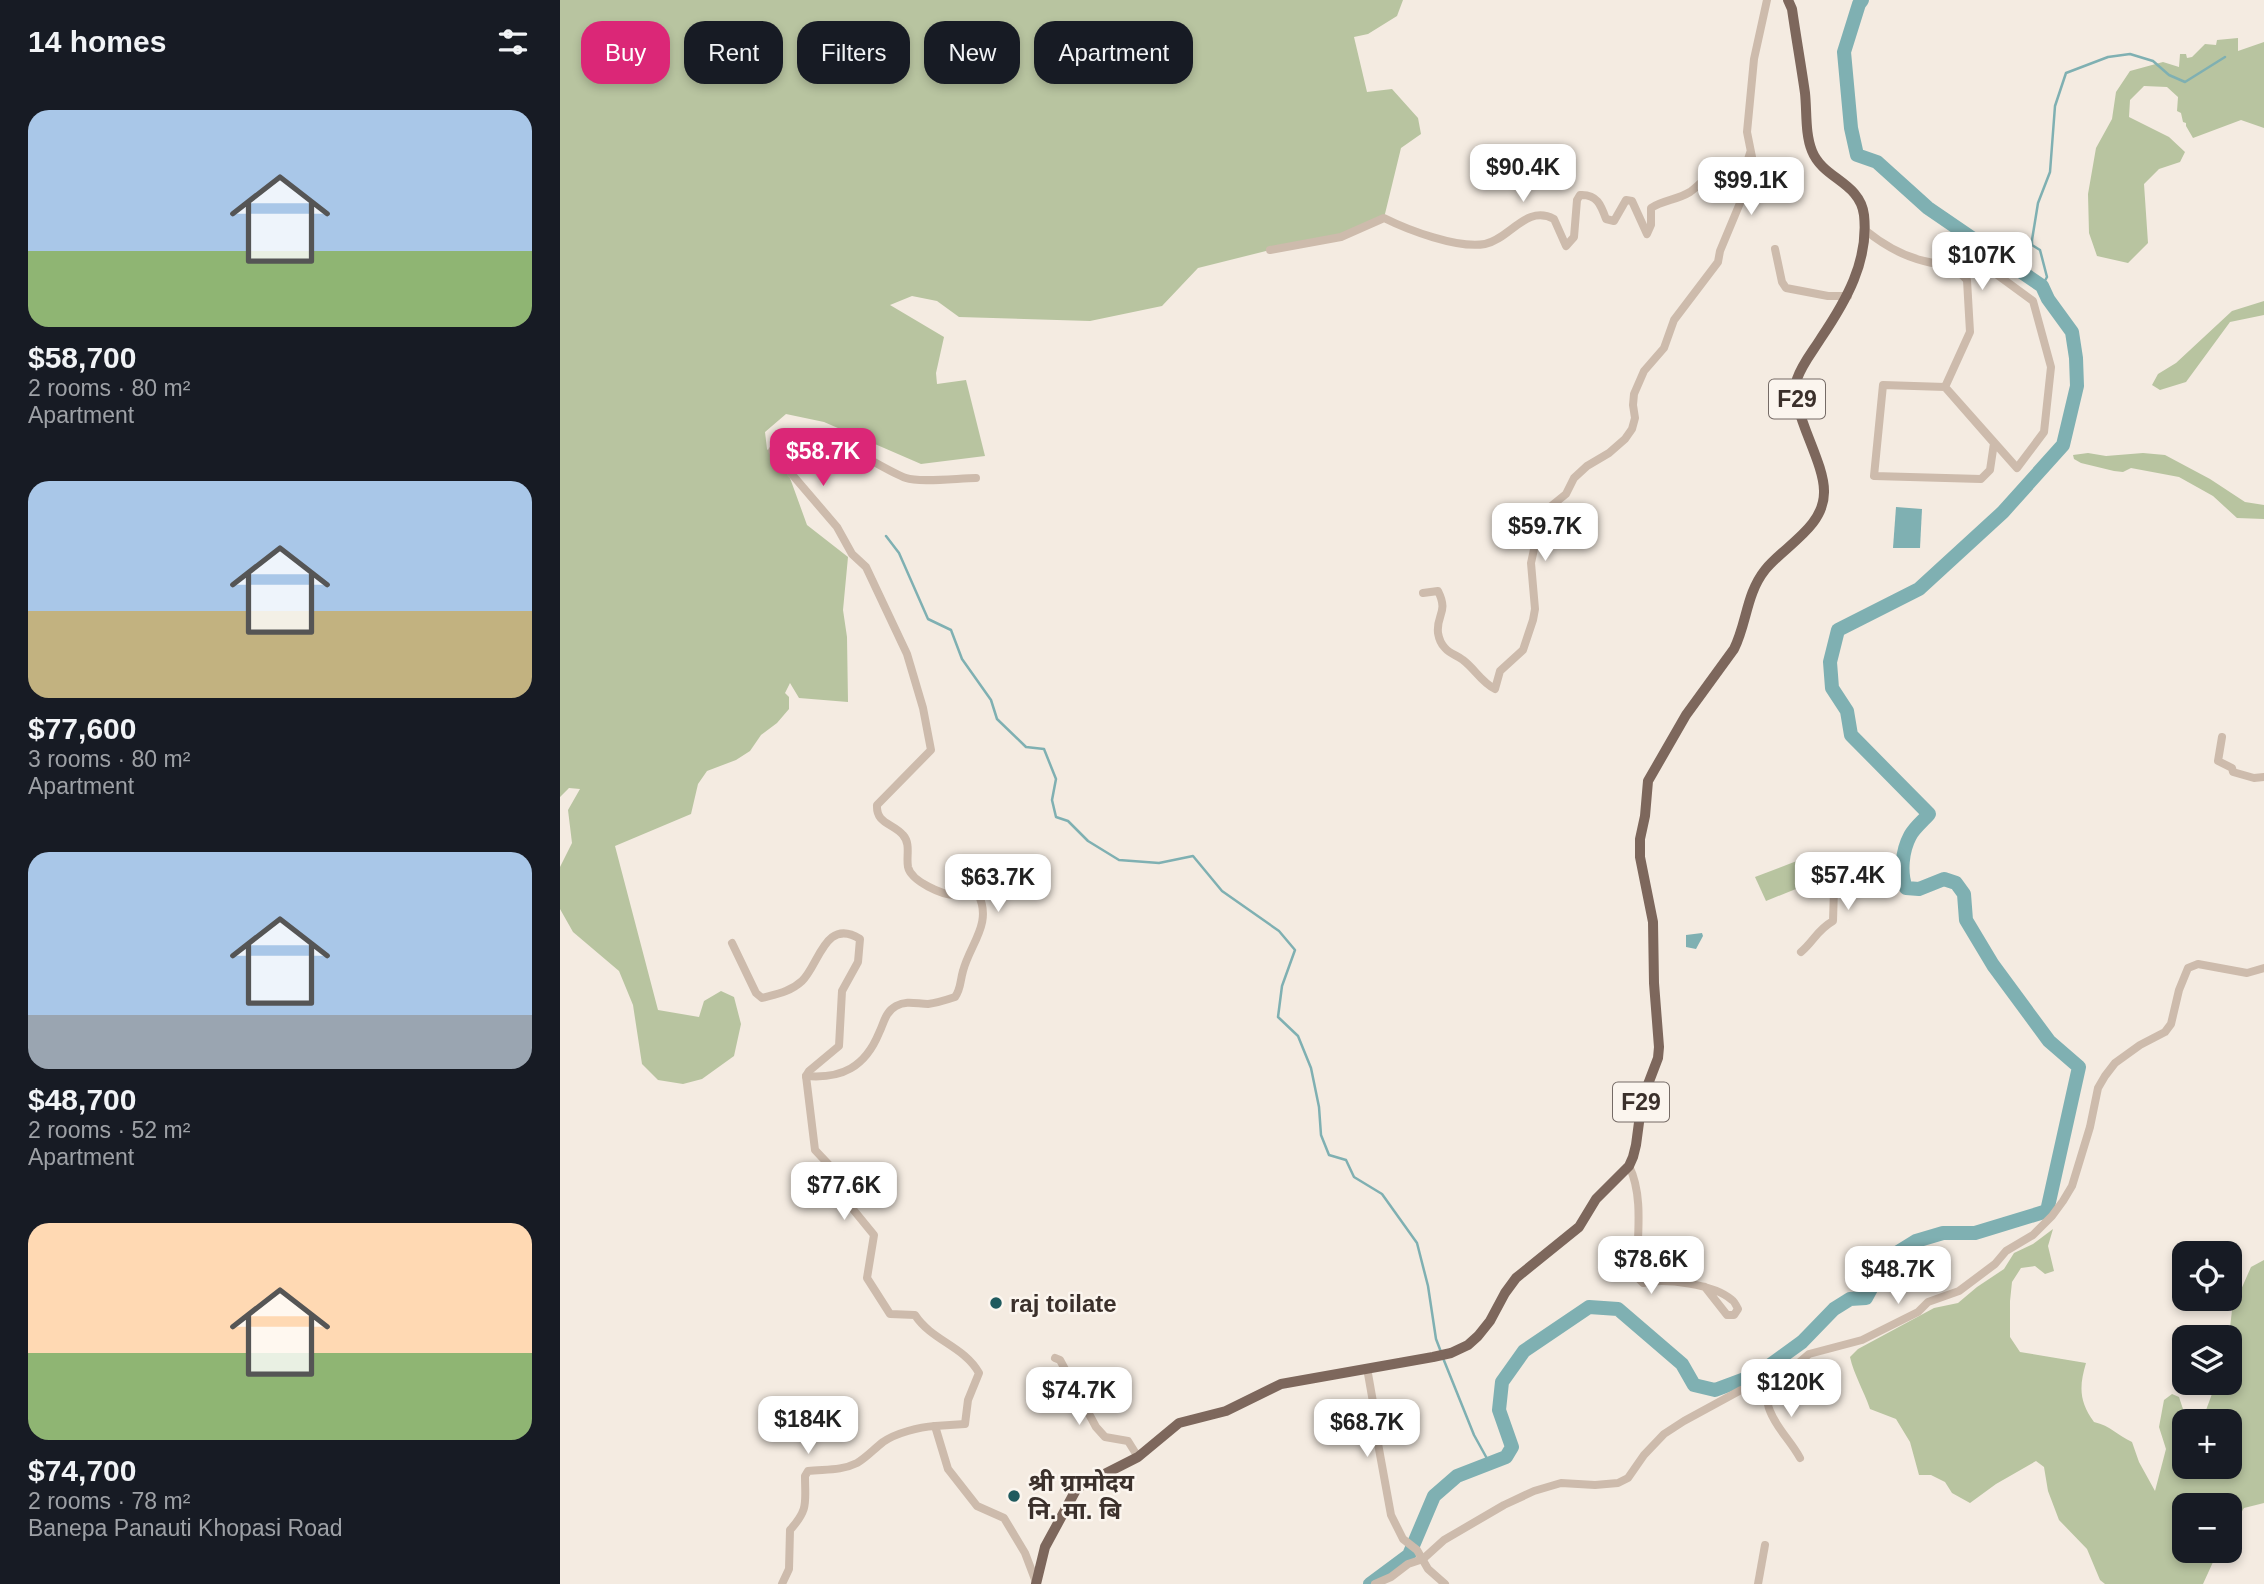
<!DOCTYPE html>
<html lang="en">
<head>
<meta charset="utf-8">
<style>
  body { margin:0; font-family:Helvetica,"Noto Sans Devanagari",sans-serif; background:#20242c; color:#f1f3f6; height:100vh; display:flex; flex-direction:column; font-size:26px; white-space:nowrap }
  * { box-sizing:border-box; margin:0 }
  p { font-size:23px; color:#9ea1a6 }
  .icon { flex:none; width:38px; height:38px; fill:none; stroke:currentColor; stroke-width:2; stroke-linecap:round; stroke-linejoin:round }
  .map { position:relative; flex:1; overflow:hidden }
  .side { display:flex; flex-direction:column; background:#171b24; width:560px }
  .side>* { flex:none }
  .guide { position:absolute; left:21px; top:21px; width:665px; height:63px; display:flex; gap:14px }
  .tools { position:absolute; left:1612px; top:1241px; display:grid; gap:14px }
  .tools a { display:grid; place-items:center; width:70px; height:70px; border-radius:14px; background:#171b24; box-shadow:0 4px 10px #0003; font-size:35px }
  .price { position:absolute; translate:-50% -60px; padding:0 16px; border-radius:14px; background:#fff; color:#222; font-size:23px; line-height:46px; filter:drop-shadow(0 2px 4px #0008) }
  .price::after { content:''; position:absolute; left:50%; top:42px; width:21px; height:16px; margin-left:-10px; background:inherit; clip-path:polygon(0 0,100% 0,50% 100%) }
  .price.active { background:#db2777; color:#fff }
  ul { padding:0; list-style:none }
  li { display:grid; align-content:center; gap:14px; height:371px; padding:0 28px }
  li span { display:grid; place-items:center; height:217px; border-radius:21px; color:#555 }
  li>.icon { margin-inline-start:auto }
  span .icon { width:126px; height:126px; fill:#fffc; stroke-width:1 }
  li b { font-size:30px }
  h2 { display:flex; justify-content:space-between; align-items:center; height:84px; padding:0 28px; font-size:30px }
  .chip { padding:0 24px; border-radius:21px; background:#171b24; box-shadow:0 4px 10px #0003; font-size:24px; line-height:63px }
  .chip.active { background:#db2777; color:#fff }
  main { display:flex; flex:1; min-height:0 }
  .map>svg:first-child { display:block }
</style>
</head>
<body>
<main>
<section class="side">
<h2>14 homes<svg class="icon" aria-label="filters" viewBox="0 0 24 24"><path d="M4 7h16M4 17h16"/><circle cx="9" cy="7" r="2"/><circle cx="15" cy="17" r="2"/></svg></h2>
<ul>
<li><span style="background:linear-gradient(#a9c7e8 65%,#8fb573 0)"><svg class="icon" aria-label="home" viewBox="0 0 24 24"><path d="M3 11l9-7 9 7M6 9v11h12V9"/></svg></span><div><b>$58,700</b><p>2 rooms · 80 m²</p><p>Apartment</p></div></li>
<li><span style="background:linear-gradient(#a9c7e8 60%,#c2b280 0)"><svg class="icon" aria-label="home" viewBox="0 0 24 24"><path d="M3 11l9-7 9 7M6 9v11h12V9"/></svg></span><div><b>$77,600</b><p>3 rooms · 80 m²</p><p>Apartment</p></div></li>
<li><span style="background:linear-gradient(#a9c7e8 75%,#9aa5b1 0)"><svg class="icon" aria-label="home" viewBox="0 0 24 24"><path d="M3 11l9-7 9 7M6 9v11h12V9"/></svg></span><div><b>$48,700</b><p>2 rooms · 52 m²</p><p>Apartment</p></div></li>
<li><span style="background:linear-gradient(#ffd9b3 60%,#8fb573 0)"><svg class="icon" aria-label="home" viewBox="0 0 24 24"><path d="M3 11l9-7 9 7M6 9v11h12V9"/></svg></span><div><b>$74,700</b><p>2 rooms · 78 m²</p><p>Banepa Panauti Khopasi Road</p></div></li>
</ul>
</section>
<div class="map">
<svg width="1704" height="1584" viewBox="0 0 1704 1584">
  <rect width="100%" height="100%" fill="#f4ebe1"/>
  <!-- green -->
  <g fill="#b8c4a0">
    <polygon points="0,0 843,0 837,16 808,34 794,37 807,92 832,89 858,118 861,134 841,148 824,218 781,237 710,250 638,268 602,306 530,321 399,317 377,301 352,296 330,305 384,337 376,373 377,384 406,380 425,456 361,464 264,422 226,414 205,432 207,449 230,478 247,525 288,557 283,610 287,637 288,702 239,698 230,683 225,693 229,697 229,709 217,723 201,735 190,751 176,760 147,771 138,784 131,814 55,846 98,1010 139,1017 144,1001 161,991 174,997 181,1024 174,1056 142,1079 123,1084 98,1080 82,1064 73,1005 59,971 13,932 0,909 0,867 12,843 8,810 20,789 9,788 0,797"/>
    <polygon points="1678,38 1678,51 1704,42 1704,128 1681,120 1633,138 1626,126 1626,123 1623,122 1621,113 1617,111 1618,97 1607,87 1584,86 1570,100 1569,117 1609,137 1625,152 1620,162 1599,169 1584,184 1588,243 1568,263 1537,256 1529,233 1528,194 1536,148 1552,119 1556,92 1570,71 1603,62 1619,67 1620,54 1626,54 1627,58 1632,57 1645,44 1656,45 1657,40"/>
    <polygon points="1704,301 1704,315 1670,322 1626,382 1600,390 1592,385 1598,374 1616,363 1672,311"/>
    <polygon points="1528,453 1546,456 1583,453 1605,455 1650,479 1685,502 1704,505 1704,519 1677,518 1653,496 1619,477 1571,468 1563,472 1554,471 1521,463 1514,459 1513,455"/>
    <polygon points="1247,857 1258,880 1206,901 1195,877"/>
    <path d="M1493 1229 1488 1246 1494 1271 1485 1274 1475 1266 1461 1268 1452 1282 1450 1301V1337L1460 1352 1526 1363C1519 1387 1519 1401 1534 1422 1551 1426 1557 1435 1572 1442L1579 1462 1595 1491 1606 1449 1599 1427 1604 1400 1612 1394 1619 1397 1627 1421H1624V1466H1670V1421H1642L1656 1383 1670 1382 1669 1337 1672 1310 1691 1267 1704 1260V1503L1684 1508 1670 1531V1505H1624V1550L1658 1551 1643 1584H1545L1540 1580 1527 1549 1499 1520 1488 1491 1484 1467 1476 1461 1436 1484 1410 1503 1392 1493 1385 1482 1371 1475H1359L1350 1442 1336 1419 1310 1409C1304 1391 1294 1375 1290 1357L1298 1349 1374 1308 1398 1303 1417 1287 1444 1269 1454 1253 1473 1244Z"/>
  </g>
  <!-- water -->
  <g fill="#7fb0b2">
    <polygon points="1336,507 1362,509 1360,548 1333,548"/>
    <polygon points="1142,933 1143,936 1136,949 1126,947 1126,935"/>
  </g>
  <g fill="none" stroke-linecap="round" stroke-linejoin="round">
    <!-- stream -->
    <g stroke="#7fb0b2" stroke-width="2.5">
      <polyline points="1482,286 1487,277 1480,250 1472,245 1472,240 1478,203 1490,172 1495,106 1506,73 1548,57 1570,54 1593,61 1609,75 1625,82 1665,57"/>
      <polyline points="326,536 339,553 368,619 391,630 402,659 431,700 437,719 466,747 484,749 496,779 492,800 496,817 508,821 528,841 559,860 599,863 633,856 662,891 719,931 735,950 722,986 718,1017 738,1036 751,1068 759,1107 761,1135 769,1155 786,1160 794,1177 822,1194 857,1243 868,1286 876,1339 881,1352"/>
      <polyline points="883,1358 914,1435 930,1464"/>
    </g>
    <!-- river -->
    <path stroke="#7fb0b2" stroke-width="14" d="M810 1584 849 1555 874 1496 897 1476 946 1457 952 1447 939 1410 942 1382 964 1351 1029 1307 1058 1309 1122 1364 1134 1385 1155 1390 1198 1374 1242 1342 1274 1309 1290 1299 1306 1298 1327 1259 1356 1241 1383 1233H1415L1487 1211 1519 1067 1489 1041 1433 965 1406 920 1404 894 1396 883 1384 879 1359 889 1346 888C1340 873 1342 851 1350 836 1354 828 1363 821 1369 814L1291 735 1287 711 1272 688 1270 662 1278 630 1359 589 1443 512 1503 445 1517 386 1516 358 1512 332 1488 299 1482 286 1368 208 1317 162 1297 155 1291 128 1284 52 1299 4 1302 0"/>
    <!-- minor -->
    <g stroke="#cdbbac" stroke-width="8">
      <path d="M1305 230C1321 243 1343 256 1364 261 1387 267 1389 261 1407 280L1410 332 1385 387 1323 385 1314 476 1421 479 1430 470 1434 443 1385 387 1457 468 1484 432 1491 367 1473 301 1432 271 1394 266"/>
      <polyline points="1215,249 1222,282 1226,288 1268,296 1288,296"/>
      <path d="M710 250 781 237 824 218C848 230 898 249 925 244 950 239 966 204 994 219L1006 246 1014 237 1017 200 1020 195C1037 194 1041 205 1046 219L1054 221 1066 200 1072 201 1087 234 1091 225V208C1103 200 1117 200 1130 192 1140 185 1147 175 1158 169L1165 188 1168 189 1185 169 1190 153"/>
      <path d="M863 593 878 591C889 613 876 614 878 633 879 639 881 644 885 648 890 654 897 655 903 660 915 669 921 682 935 689L940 671 963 650 973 620 975 609 971 563 980 522 990 507 1006 494 1014 478 1027 466 1049 453 1065 439 1072 429 1075 418 1073 405 1074 394 1084 371 1104 348 1114 320 1158 262 1160 251 1190 179 1193 162 1187 132 1194 59 1207 0"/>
      <polyline points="1662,737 1658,761 1672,768 1673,772 1694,778 1704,777"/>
      <path d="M172 943 196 993 202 998C217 994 230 992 242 981 259 965 265 917 300 939L298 962 282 991 279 1046 249 1071 246 1076 255 1150 272 1168 278 1191 314 1235 307 1278 330 1314 355 1315C372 1341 404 1346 419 1373L408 1400 405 1424 375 1426 388 1469 417 1506 444 1518 465 1553 476 1582"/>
      <path d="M1241 952C1254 941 1257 930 1273 921L1274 889 1272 875 1259 860"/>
      <path d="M246 1076C282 1079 305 1067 319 1033 324 1023 325 1012 336 1006 347 1000 357 1004 368 1004 377 1003 386 1000 395 997 401 989 400 981 403 971 410 944 433 923 418 894 409 891 406 894 397 895 383 896 351 881 348 867 346 856 351 844 343 835 333 823 316 824 317 805L371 750 363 708 347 654 306 567 292 554 277 527 212 451C238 404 312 466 346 478 359 483 400 478 416 478"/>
      <path d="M1069 1166C1085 1198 1076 1242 1077 1277L1083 1283C1105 1278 1154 1284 1172 1300 1174 1301 1177 1307 1178 1309L1174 1315H1167L1145 1287"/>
      <polyline points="495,1358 500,1360 536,1427 545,1437 568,1441 578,1457"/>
      <polyline points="807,1368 813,1402 813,1416 831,1515 843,1539 857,1550 868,1569 885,1584"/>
      <path d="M1206 1383C1207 1392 1206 1403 1210 1411 1217 1429 1231 1441 1240 1458"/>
      <path d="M222 1584 229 1569 230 1530C249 1509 245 1503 245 1476L248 1471C265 1469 281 1471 297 1463 306 1458 314 1449 323 1442 336 1433 359 1427 375 1426"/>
      <polyline points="815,1584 831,1577 848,1564 863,1559 884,1540 944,1505 974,1491 1001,1483 1035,1485 1058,1483 1068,1478 1084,1455 1104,1434 1124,1421 1181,1390 1222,1377 1249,1354 1302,1340 1358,1312 1368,1302 1399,1291 1435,1264 1446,1251 1473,1235 1492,1216 1503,1201 1512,1186 1530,1127 1538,1088 1545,1076 1555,1063 1580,1045 1605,1032 1611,1024 1619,990 1628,968 1638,964 1687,973 1704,968"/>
      <polyline points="1198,1584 1205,1545"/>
    </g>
    <!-- major -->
    <path stroke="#7d675c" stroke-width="10" d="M476 1584 485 1547 517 1488 578 1457 619 1423 666 1411 721 1384 873 1357 891 1353 908 1345 918 1336 930 1321 945 1293 956 1278 1019 1227 1036 1199 1069 1166 1073 1157 1076 1145 1082 1100 1098 1058 1099 1047 1094 983 1093 922 1080 857V839L1085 816 1088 781 1126 715 1174 649C1187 623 1186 594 1205 570 1224 546 1265 527 1264 491 1264 459 1228 408 1237 379 1242 364 1253 351 1261 338 1286 301 1309 261 1304 215 1300 182 1263 179 1252 151 1245 134 1247 112 1245 93 1241 65 1236 37 1232 9L1228 0"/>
  </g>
  <!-- markers -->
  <g fill="#1f5a5e" stroke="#fbf5ee" stroke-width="2.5">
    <circle cx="436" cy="1303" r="7"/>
    <circle cx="454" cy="1496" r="7"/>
  </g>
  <g text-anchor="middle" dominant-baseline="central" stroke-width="5" stroke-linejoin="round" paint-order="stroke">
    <!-- shield labels -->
    <g fill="#fbf5ee" stroke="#756b66" stroke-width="2">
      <rect x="1209" y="379.5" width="56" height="39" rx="5"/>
      <rect x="1053" y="1082.5" width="56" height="39" rx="5"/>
    </g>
    <g font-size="23" font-weight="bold" fill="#3b302b">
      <text x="1237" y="399">F29</text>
      <text x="1081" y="1102">F29</text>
    </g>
    <!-- poi labels -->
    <g font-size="24" font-weight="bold" fill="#3b302b" stroke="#fbf5ee" text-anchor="start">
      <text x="450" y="1303">raj toilate</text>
      <text x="468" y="1482">श्री ग्रामोदय<tspan x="468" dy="28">नि. मा. बि</tspan></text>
    </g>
  </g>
</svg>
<div class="tools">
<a><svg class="icon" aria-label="locate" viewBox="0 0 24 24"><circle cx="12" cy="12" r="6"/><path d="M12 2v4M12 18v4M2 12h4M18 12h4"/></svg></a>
<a><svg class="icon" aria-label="layers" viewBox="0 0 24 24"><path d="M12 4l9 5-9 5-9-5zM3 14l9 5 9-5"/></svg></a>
<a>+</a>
<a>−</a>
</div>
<b class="price" style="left:963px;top:204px">$90.4K</b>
<b class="price" style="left:1191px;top:217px">$99.1K</b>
<b class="price" style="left:1422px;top:292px">$107K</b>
<b class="price active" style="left:263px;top:488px">$58.7K</b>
<b class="price" style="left:985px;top:563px">$59.7K</b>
<b class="price" style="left:1288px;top:912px">$57.4K</b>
<b class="price" style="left:438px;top:914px">$63.7K</b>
<b class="price" style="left:284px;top:1222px">$77.6K</b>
<b class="price" style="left:1091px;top:1296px">$78.6K</b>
<b class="price" style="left:1338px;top:1306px">$48.7K</b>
<b class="price" style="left:1231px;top:1419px">$120K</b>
<b class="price" style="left:519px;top:1427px">$74.7K</b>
<b class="price" style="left:248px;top:1456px">$184K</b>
<b class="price" style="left:807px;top:1459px">$68.7K</b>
<div class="guide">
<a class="chip active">Buy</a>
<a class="chip">Rent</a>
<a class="chip">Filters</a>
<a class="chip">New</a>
<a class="chip">Apartment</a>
</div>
</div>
</main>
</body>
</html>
